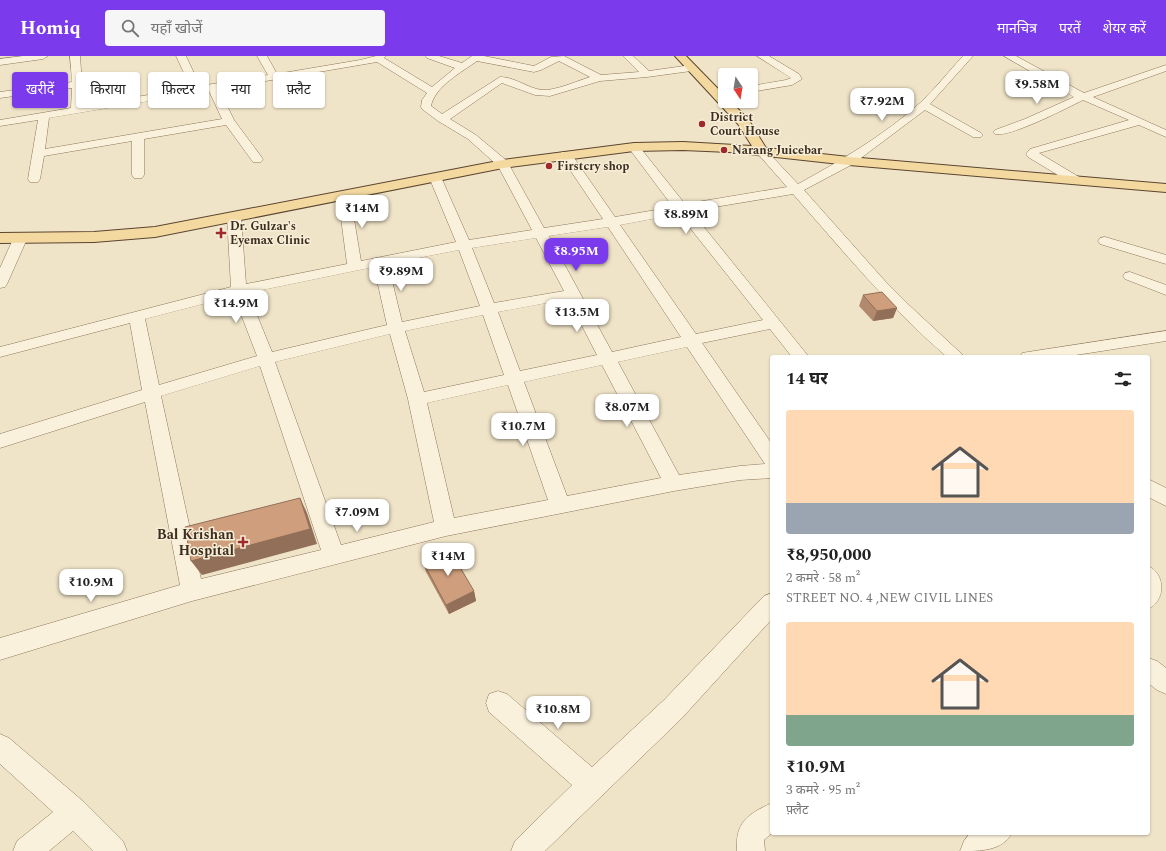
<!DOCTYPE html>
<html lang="hi">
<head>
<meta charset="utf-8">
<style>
  body { margin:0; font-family:Spectral,"Noto Sans Devanagari",serif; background:#f6f6f6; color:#222; height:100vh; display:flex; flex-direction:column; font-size:15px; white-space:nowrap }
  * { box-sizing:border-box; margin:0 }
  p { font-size:13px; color:#767676 }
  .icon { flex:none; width:22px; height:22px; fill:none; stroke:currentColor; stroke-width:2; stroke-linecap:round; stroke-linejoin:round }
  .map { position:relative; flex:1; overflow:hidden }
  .details { position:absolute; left:770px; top:299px; width:380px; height:480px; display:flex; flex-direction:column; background:#fff; border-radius:4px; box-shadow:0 1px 3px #0004 }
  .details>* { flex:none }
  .hud { position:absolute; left:12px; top:16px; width:380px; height:36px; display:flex; gap:8px }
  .needle { width:26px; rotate:168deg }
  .tools { position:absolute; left:718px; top:12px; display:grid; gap:8px }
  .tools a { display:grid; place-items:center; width:40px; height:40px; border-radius:4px; background:#fff; box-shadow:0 1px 3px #0004; font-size:20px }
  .price { position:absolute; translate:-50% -34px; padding:0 9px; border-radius:8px; background:#fff; color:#222; font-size:13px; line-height:26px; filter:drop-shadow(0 1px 2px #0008) }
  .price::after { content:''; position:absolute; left:50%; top:24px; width:12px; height:9px; margin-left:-6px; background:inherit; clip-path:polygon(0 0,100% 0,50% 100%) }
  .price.current { background:#7c3aed; color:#fff }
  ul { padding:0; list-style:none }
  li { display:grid; align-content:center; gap:8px; height:212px; padding:0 16px }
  li span { display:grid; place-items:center; height:124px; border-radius:4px; color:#555 }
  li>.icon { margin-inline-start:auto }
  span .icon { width:72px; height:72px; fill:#fffc; stroke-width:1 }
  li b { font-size:17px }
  h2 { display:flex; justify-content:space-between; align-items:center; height:48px; padding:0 16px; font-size:17px }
  .pill { padding:0 14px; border-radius:4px; background:#fff; box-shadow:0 1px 3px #0004; font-size:14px; line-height:36px }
  .pill.current { background:#7c3aed; color:#fff }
  header { display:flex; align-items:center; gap:24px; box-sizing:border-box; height:56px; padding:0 20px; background:#7c3aed; color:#fff }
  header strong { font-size:19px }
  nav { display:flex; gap:22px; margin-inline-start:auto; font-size:14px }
  .search { width:280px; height:36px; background:#f6f6f6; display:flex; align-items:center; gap:10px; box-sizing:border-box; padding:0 14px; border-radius:4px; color:#767676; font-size:15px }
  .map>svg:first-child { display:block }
</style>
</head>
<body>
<header>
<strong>Homiq</strong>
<div class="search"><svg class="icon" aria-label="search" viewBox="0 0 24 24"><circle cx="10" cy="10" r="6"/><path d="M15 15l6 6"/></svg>यहाँ खोजें</div>
<nav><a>मानचित्र</a><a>परतें</a><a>शेयर करें</a></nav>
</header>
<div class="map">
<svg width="1166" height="795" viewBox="0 0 1166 795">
  <rect width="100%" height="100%" fill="#f0e4c8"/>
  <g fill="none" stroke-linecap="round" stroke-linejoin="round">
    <!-- minor casing -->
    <g stroke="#8d765c" stroke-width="1">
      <g id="minor">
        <polygon points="23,0 48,0 43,3 0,9 0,3"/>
        <path d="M70 0H80L82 28 81 50 191 32 176 0H186L200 30 268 19 257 0H267L277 18 360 4 376 0H386L384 2 432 31 455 12 427 2 425 0H439L462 7 472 0H484L534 10 551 1 564 0 601 19 639 16 623 0H633L649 15 691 9 694 10 696 12 694 14 691 15 647 21 600 25 550 40 535 39 502 27 450 63 476 79 507 105 544 172 603 163 560 99 562 96H570L615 161 673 151 628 91 630 89H638L685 148 787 131 758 98 756 96 758 94H766L798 128C840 105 883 80 920 47 935 33 949 15 963 0H973L930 48 981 77 983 79 981 81H973L925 54 853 108 804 134 885 225 910 250 965 301H947C890 252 842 194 793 138L691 155 809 301H792L770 273 702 287 772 388V422L740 424 674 435 446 480 192 545 0 604V582L180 529 145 346 0 392V378L142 334 130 267 0 301V291L231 231 227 161 229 158H239L241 161 246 228 347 208 338 139 339 136H349L350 139 361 205 456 186 429 121 431 118H439L441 121 469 184 532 174 498 110 468 83 438 65 422 53 421 51 422 44 427 37 377 6 219 33 234 64 263 103 261 106H253L226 69 144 83V119L142 122H134L132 119V85L44 100 40 123 38 126H30L28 123 38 64 0 70V64L71 52 72 32 0 42V36L72 26ZM477 5 534 16 541 14 559 5 590 21C577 25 555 35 542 34 527 32 515 21 500 21L442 58 431 50C435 30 462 16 477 5ZM209 35 222 63 45 93 49 62ZM679 158 763 264 696 278 620 169ZM608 171 681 281 612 296 549 180ZM536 182 564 235 494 247 472 192ZM459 194 480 250 402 266 388 208ZM374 211 387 269 272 296 248 237ZM234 240 257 300 159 329 145 263ZM568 243 597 299 520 315 498 256ZM483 259 504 319 424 336 405 275ZM390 278 408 343 434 466 341 489 275 306ZM687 291 765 408 740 410 679 419 618 306ZM602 309 661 422 567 440 524 326ZM260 310 321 494 201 523 161 340ZM508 329 548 444 454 462 427 347Z"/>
        <polygon points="757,0 769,0 799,18 802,23 792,29 751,36 751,30 786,24 791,22"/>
        <path d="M1004 0H1016L1084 37 1166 9V15L1093 41 1166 74V81L1139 69 1039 97 1079 121 1081 124 1079 127H1071L1028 101 1026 98 1030 93 1129 64 1083 44C1067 52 1009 82 995 78L993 76 995 74 1025 63 1074 41Z"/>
        <polygon points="20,179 25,180 27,183 7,228 5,231 0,232 0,212 13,183 15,180"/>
        <polygon points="1105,181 1166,199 1166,208 1100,188 1098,185 1100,182"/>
        <polygon points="1130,216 1166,229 1166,239 1125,223 1123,220 1125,217"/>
        <polygon points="1166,275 1166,285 1063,301 1020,301 1022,297 1028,296"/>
        <polygon points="1148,423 1166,432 1166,450 1148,441"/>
        <path d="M1148 510C1166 518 1166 545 1148 553Z"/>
        <polygon points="772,537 772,563 682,662 545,795 511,795 515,785 572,729 489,656 486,647 489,638 498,635 507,638 592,711 664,644 764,540"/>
        <polygon points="1148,602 1157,605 1166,612 1166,638 1157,634 1148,627"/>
        <polygon points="0,678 9,682 84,746 123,785 127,795 93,795 73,775 49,795 13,795 17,785 53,756 0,708"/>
        <path d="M772 747V777L764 784 765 795H737C735 767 747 758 772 747Z"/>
        <path d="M970 777H1012C1002 795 981 795 960 795L964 785Z"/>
      </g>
    </g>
    <!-- major casing -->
    <g stroke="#5b4430" stroke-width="2">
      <polygon id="major" points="675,0 686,0 725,40 725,45 730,45 748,63 766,92 849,101 1166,128 1166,136 849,109 729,96 683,94 634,95 503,112 155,181 94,186 0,187 0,177 94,176 155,171 503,104 634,87 683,86 752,90 738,68"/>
    </g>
    <!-- minor -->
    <use href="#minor" fill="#faf1dc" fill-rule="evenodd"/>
    <!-- major -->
    <use href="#major" fill="#f3d9a0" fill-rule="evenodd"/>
  </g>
  <!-- wall -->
  <g fill="#b2896c">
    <polygon points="863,239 897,252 893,262 873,265 859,250"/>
    <polygon points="423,506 474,535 476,545 449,558 426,516"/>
  </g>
  <!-- shaded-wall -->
  <g fill="#916f58">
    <polygon points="897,252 893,262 873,265 877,255"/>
    <polygon points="300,442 307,457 317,488 202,519 191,505"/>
    <polygon points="474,535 476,545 449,558 446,549"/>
  </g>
  <!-- building -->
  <g fill="#cf9f7d" stroke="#916f58">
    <polygon points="882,236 897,252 877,255 863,239"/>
    <polygon points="300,442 310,473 191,505 185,471"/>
    <polygon points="450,494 474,535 446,549 423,506"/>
  </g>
  <!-- markers -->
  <g fill="#9e2a2b" stroke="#f7eed8" stroke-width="1.5">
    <circle cx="702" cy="68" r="4"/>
    <circle cx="724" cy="94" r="4"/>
    <circle cx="549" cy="110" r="4"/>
    <path d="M219 171h4v4h4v4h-4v4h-4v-4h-4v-4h4z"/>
    <path d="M241 480h4v4h4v4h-4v4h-4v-4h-4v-4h4z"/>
  </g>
  <g text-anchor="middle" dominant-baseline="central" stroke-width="3" stroke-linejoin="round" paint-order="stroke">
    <!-- far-poi labels -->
    <g font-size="12" font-weight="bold" fill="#3d2e20" stroke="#f7eed8" text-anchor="start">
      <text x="710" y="61">District<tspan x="710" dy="14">Court House</tspan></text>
      <text x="732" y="94">Narang Juicebar</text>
      <text x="557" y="110">Firstcry shop</text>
      <text x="230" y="170">Dr. Gulzar's<tspan x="230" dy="14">Eyemax Clinic</tspan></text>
    </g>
    <!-- poi labels -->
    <g font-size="14" font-weight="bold" fill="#3d2e20" stroke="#f7eed8" text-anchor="end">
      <text x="234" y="478">Bal Krishan<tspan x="234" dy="16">Hospital</tspan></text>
    </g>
  </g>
</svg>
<div class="tools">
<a><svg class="needle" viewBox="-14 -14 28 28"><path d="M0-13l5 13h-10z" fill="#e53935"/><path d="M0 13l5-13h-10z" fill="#767676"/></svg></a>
</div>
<b class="price" style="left:1037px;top:49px">₹9.58M</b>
<b class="price" style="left:882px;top:66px">₹7.92M</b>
<b class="price" style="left:362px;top:173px">₹14M</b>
<b class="price" style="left:686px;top:179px">₹8.89M</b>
<b class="price current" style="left:576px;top:216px">₹8.95M</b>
<b class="price" style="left:401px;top:236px">₹9.89M</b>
<b class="price" style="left:236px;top:268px">₹14.9M</b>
<b class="price" style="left:577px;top:277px">₹13.5M</b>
<b class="price" style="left:627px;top:372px">₹8.07M</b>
<b class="price" style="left:523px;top:391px">₹10.7M</b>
<b class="price" style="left:357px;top:477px">₹7.09M</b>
<b class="price" style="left:448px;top:521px">₹14M</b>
<b class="price" style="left:91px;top:547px">₹10.9M</b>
<b class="price" style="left:558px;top:674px">₹10.8M</b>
<div class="hud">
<a class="pill current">खरीदें</a>
<a class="pill">किराया</a>
<a class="pill">फ़िल्टर</a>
<a class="pill">नया</a>
<a class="pill">फ़्लैट</a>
</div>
<section class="details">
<h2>14 घर<svg class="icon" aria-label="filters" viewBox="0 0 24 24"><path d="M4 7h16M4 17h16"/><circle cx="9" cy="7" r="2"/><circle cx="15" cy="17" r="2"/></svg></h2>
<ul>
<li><span style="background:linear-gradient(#ffd9b3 75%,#9aa5b1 0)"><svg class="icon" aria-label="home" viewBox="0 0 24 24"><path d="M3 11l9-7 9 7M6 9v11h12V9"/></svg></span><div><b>₹8,950,000</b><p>2 कमरे · 58 m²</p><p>STREET NO. 4 ,NEW CIVIL LINES</p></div></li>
<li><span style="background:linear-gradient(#ffd9b3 75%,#7fa58c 0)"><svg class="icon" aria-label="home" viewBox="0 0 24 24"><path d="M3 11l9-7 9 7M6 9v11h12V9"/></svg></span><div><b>₹10.9M</b><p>3 कमरे · 95 m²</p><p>फ़्लैट</p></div></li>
</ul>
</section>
</div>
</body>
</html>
